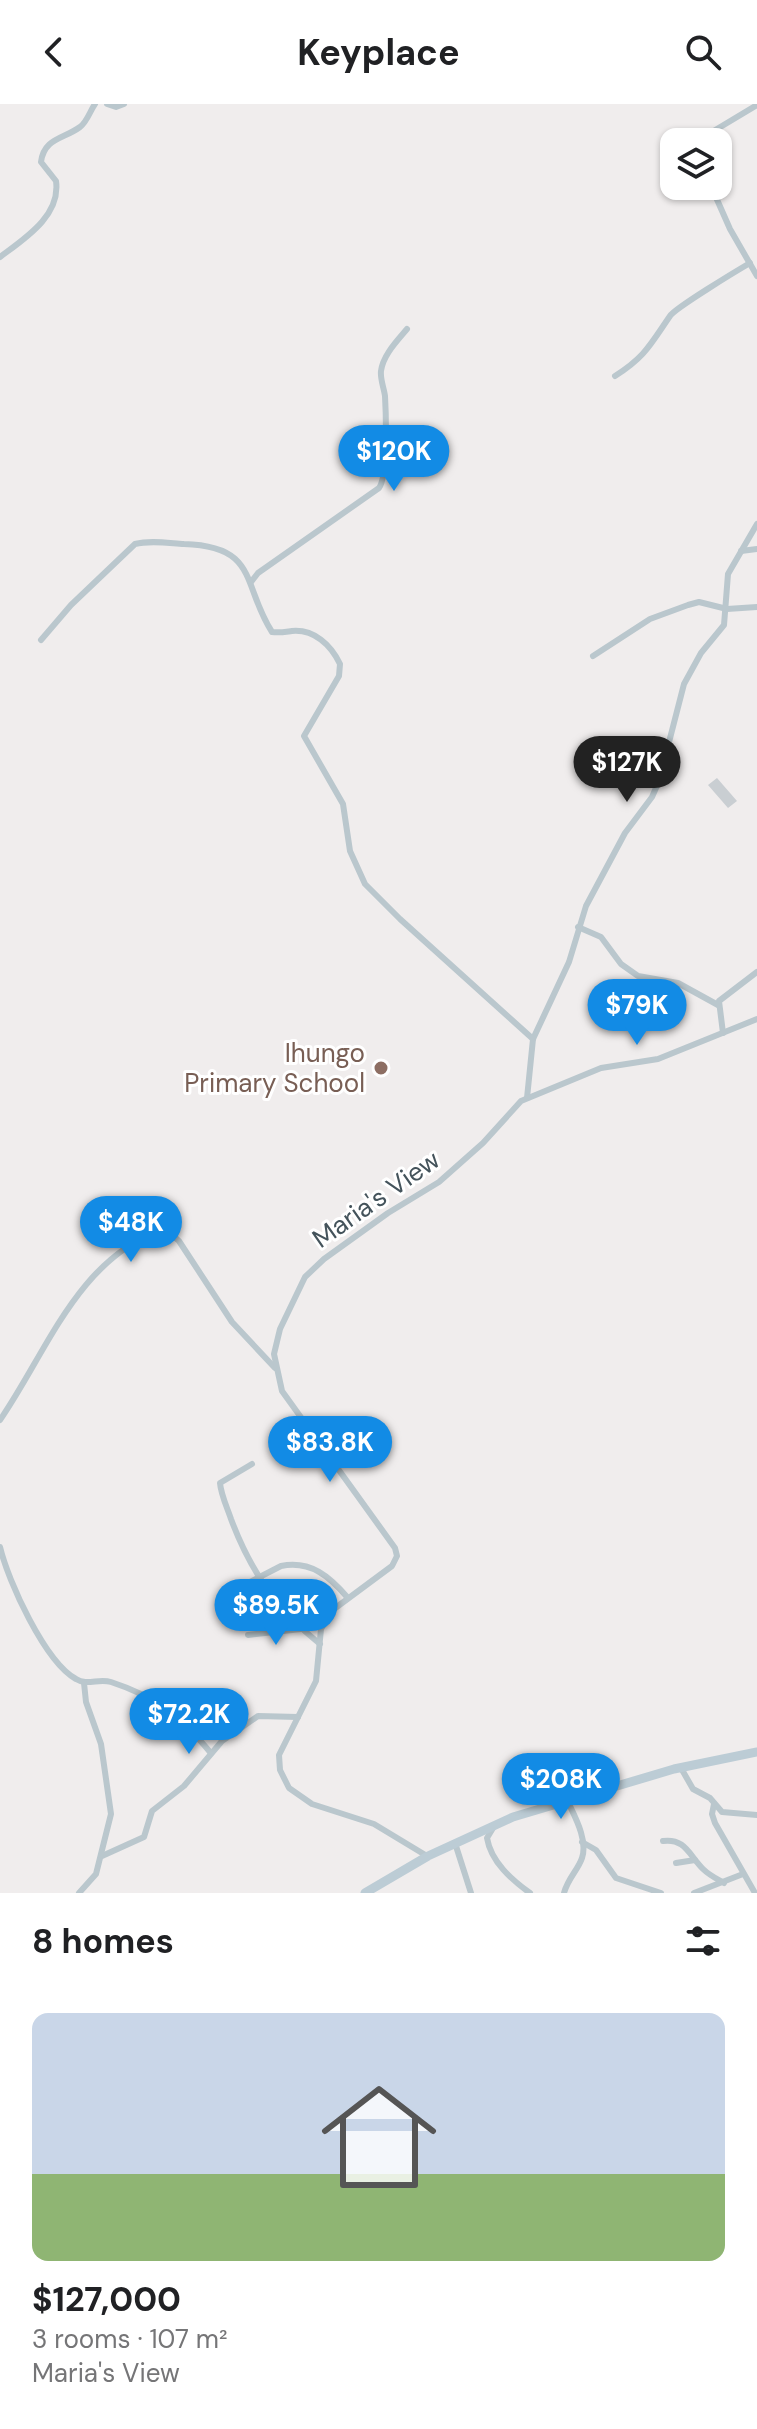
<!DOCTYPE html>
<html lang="en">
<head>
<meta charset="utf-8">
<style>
  body { margin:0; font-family:"DM Sans",sans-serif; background:#f6f6f6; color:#202124; height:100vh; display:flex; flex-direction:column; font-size:30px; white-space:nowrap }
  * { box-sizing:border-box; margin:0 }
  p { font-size:26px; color:#757577 }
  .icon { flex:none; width:44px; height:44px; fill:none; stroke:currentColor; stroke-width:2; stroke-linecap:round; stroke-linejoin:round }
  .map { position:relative; height:1789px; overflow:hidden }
  .drawer { display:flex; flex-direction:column; background:#fff; flex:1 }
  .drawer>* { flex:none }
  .buttons { position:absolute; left:660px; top:24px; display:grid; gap:16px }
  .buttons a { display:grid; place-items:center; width:72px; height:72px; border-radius:16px; background:#fff; box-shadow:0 2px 6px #0004; font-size:40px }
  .price { position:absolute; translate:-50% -68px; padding:0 18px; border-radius:28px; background:#128be5; color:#fff; font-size:26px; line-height:52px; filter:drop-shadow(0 2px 4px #0008) }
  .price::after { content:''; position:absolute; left:50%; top:48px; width:24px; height:18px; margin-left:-12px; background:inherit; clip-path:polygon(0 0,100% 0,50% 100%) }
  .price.on { background:#222; color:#fff }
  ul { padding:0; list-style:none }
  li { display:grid; align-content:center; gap:16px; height:424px; padding:0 32px }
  li span { display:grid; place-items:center; height:248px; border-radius:16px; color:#555 }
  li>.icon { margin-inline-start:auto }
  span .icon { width:144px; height:144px; fill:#fffc; stroke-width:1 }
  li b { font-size:34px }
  h2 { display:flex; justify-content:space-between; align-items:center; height:96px; padding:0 32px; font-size:34px }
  header { display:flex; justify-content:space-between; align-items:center; height:104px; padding:0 32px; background:#fff; font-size:36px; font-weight:700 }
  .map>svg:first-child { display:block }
</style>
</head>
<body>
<header><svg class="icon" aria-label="back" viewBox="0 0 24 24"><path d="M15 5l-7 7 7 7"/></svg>Keyplace<svg class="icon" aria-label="search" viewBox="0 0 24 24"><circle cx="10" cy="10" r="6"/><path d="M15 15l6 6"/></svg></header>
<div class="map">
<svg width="757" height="1789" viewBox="0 0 757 1789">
  <rect width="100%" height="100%" fill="#f0eded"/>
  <!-- building -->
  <polygon fill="#c9ced2" points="717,674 737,697 728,704 708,681"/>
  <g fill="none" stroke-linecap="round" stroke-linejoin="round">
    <!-- minor -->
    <g stroke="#bac7cd" stroke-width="6">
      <polyline points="107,0 116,3 124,0"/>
      <polyline points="702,38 707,31 757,1"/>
      <polyline points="711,82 730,125 757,172"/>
      <path d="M0 153C24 135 61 112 56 77L41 58C44 34 64 35 80 23 87 18 90 7 95 0"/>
      <path d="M615 272C645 253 650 241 670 212 675 204 738 166 750 159"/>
      <polyline points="741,447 757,445"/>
      <path d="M251 478 258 469 379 384C388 372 386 310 385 292 384 284 380 275 381 267 383 251 397 237 407 225"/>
      <path d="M41 536 71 501 135 440C150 436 168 439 184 440 259 442 242 482 272 528 279 529 284 528 292 527 314 525 331 541 340 560L339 572 304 632 343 700 350 747 365 780 400 815 533 935"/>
      <polyline points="593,552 650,515 688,501 699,498 727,505 757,503"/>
      <polyline points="578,823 601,833 621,860 638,872 678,879 718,901"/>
      <polyline points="723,929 719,897 757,868"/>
      <polyline points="527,994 533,935 569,858 586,802 625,729 652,693 659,677 684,580 701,549 724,521 728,470 757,420"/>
      <path d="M0 1316C47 1248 77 1156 161 1126L170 1129 179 1137 232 1218 275 1264"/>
      <path d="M252 1360 220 1379C221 1391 227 1403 231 1415 250 1466 277 1506 320 1540"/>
      <path d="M0 1443C8 1477 45 1558 76 1575 87 1582 99 1574 111 1578 157 1593 180 1612 210 1648"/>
      <path d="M223 1492 281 1462C311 1456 330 1473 348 1494"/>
      <polyline points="248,1531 301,1525"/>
      <polyline points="681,1664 693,1685 710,1694 722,1708 757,1711"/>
      <polyline points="714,1700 712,1710 715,1719 755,1789"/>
      <path d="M493 1724 487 1734C491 1758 512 1776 530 1789"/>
      <path d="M663 1737C685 1734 689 1751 703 1765 709 1771 717 1775 724 1779"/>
      <polyline points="582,1738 596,1746 616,1774 661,1789"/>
      <polyline points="455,1739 471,1789"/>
      <polyline points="102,1752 144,1733 152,1707 184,1682 222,1637 258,1612 298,1613"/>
      <polyline points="427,1752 374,1720 312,1700 289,1684 280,1666 279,1651 316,1577 321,1525 326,1517 334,1505 392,1462 397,1452 395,1444 282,1287 274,1250 280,1225 305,1173 324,1155 388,1109 439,1078 483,1039 521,997 601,964 658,955 757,915"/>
      <polyline points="676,1759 695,1756"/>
      <polyline points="79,1789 96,1770 111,1710 101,1640 86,1598 84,1579"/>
      <path d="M564 1789C568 1774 578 1766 582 1754 588 1736 575 1713 568 1698"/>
      <polyline points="694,1789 743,1770"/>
    </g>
    <!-- secondary -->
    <polyline stroke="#bcccd5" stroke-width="9" points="365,1789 428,1752 513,1713 674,1665 757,1648"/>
  </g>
  <!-- markers -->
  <circle fill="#8d6e63" stroke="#fff" stroke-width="3" cx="381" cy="964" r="8"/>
  <g text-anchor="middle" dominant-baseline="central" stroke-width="6" stroke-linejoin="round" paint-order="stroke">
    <!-- education labels -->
    <g font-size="26" fill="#785e54" stroke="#fff" text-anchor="end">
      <text x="365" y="949">Ihungo<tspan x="365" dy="30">Primary School</tspan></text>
    </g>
    <!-- street labels -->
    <g font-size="26" fill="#44535b" stroke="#fff">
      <text transform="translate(376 1095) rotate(-35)">Maria's View</text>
    </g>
  </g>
</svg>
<div class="buttons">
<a><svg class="icon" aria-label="layers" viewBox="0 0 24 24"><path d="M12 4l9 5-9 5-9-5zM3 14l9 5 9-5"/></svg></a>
</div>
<b class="price" style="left:394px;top:389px">$120K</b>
<b class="price on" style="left:627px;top:700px">$127K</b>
<b class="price" style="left:637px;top:943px">$79K</b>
<b class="price" style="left:131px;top:1160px">$48K</b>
<b class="price" style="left:330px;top:1380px">$83.8K</b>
<b class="price" style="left:276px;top:1543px">$89.5K</b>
<b class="price" style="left:189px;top:1652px">$72.2K</b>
<b class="price" style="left:561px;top:1717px">$208K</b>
</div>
<section class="drawer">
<h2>8 homes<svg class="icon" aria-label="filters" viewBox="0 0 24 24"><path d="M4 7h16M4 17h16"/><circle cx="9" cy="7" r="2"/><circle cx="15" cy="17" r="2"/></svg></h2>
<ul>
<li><span style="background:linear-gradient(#c9d6e8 65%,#8fb573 0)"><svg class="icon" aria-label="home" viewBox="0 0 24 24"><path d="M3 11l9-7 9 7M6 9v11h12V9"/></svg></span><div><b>$127,000</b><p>3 rooms · 107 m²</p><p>Maria's View</p></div></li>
</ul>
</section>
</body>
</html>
